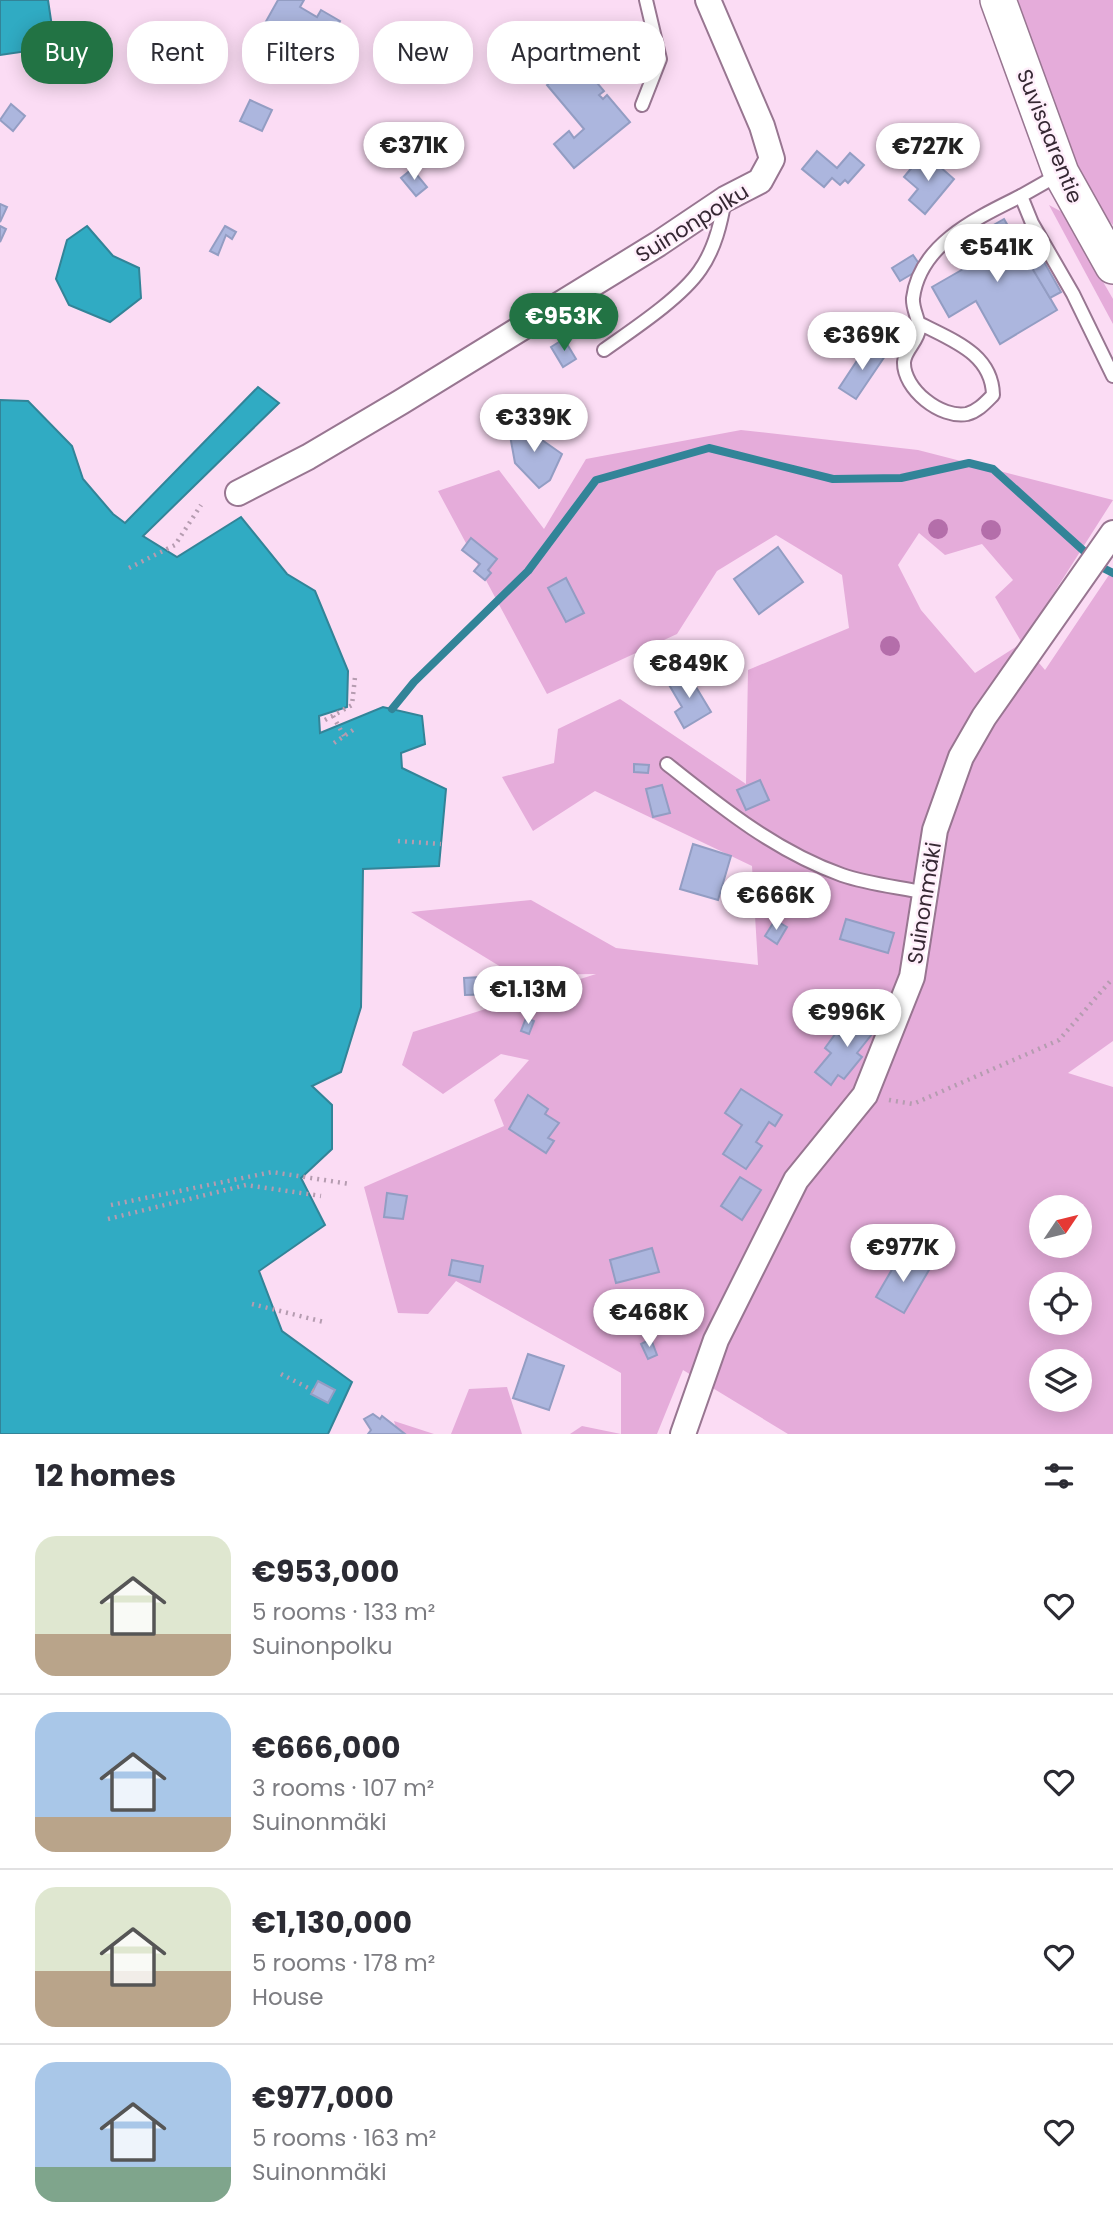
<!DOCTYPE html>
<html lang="en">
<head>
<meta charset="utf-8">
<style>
  body { margin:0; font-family:Poppins,sans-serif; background:#f7f7f7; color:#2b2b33; height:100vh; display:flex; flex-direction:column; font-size:26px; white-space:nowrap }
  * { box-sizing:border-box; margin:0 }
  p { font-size:23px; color:#7c7c81 }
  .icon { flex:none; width:38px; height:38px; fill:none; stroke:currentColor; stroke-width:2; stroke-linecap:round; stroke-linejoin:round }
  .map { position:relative; height:1434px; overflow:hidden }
  .panel { display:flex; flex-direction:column; background:#fff; flex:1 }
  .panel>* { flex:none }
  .guide { position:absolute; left:21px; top:21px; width:700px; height:63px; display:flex; gap:14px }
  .needle { width:46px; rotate:55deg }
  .controls { position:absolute; left:1029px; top:1195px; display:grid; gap:14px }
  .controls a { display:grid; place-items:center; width:63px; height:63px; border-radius:50%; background:#fff; box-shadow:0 4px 18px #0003; font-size:35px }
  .price { position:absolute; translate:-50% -60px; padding:0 16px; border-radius:24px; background:#fff; color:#222; font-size:23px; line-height:46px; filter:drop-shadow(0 2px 4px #0008) }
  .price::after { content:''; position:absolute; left:50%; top:42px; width:21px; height:16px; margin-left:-10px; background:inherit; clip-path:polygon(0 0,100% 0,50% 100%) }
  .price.current { background:#227344; color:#fff }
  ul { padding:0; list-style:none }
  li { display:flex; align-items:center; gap:21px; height:175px; padding:0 35px }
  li+li { border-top:2px solid #e1e1e2 }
  li span { display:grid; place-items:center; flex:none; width:196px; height:140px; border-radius:21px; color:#555 }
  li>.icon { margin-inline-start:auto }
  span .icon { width:84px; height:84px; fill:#fffc; stroke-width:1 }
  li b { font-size:30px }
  h2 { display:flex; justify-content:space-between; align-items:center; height:84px; padding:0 35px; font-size:30px }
  .chip { padding:0 24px; border-radius:28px; background:#fff; box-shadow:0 4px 18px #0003; font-size:24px; line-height:63px }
  .chip.current { background:#227344; color:#fff }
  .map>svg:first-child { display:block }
</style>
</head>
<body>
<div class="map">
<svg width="1113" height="1434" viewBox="0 0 1113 1434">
  <rect width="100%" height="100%" fill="#fbdcf4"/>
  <!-- green -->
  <g fill="#e5acda" fill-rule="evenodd">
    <path d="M1018 0H1113V225C1065 178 1040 64 1018 0Z"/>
    <polygon points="1049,205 1062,212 1069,223 1113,299 1113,324"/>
    <path d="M741 430 918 450 1113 500 1022 643 1045 670 1113 569V1041L1068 1073 1113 1087V1434H788L683 1370 657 1434H570L582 1426 621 1434V1373L456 1281 428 1314 398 1313 364 1187 504 1126 494 1100 529 1060 501 1054 443 1094 402 1065 413 1032 596 974 514 975 411 912 531 900 616 948 758 965 752 866 595 791 533 831 502 777 554 763 558 729 620 699 746 784 748 670 849 628 842 575 776 535 717 571 677 634 547 694 438 491 499 470 544 529 586 459ZM919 533 945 555 982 544 1013 580 995 597 1022 643 975 673 921 610 898 565ZM1041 1208H1080V1246H1041ZM1041 1284H1080V1323H1041ZM1041 1362H1080V1400H1041Z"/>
    <polygon points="507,1387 522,1434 451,1434 469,1389"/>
    <polygon points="394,1421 434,1434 398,1434"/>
  </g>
  <!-- water -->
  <g fill="#30abc3" stroke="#328498" stroke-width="2">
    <polygon points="0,0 48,0 55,47 0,55"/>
    <polygon points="87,226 113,256 139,268 141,298 110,322 69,305 56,279 67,240"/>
    <polygon points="258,387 279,403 143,536 177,557 241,517 287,574 315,591 348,671 347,707 319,716 320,733 383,707 422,716 425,744 401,753 402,768 446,789 439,866 363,869 361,1007 341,1072 312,1086 332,1105 332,1149 301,1178 325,1225 259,1271 282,1331 352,1382 328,1434 0,1434 0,400 28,401 72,446 83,479 113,514 125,523"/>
  </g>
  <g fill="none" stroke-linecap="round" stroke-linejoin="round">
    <!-- stream -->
    <g stroke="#328498" stroke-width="8">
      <polyline points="1103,568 1113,573"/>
      <polyline points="392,709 414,682 528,571 596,480 709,448 833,479 901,478 969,463 993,469 1085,552"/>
    </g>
  </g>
  <!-- building -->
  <g fill="#acb6de" stroke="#939dc3" stroke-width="2">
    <polygon points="278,0 304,0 300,7 317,17 321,10 340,21 310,74 297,66 303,56 260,32"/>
    <polygon points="577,59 604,91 599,95 603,99 607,95 630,122 574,168 554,144 569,131 574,138 584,129 547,85"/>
    <polygon points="250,100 272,110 262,131 240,121"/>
    <polygon points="11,104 25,116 13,131 0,120"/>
    <polygon points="817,151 837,168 850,153 864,165 848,183 845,180 840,185 832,178 824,187 802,169"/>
    <polygon points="924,153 954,179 925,214 909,200 918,189 904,177"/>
    <polygon points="412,169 427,187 416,196 401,178"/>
    <polygon points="0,204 7,207 0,222"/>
    <polygon points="1004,219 1057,310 1000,344 976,301 949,317 932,287 972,264 960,244"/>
    <polygon points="0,226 6,229 0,242"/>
    <polygon points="225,226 236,232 232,239 226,235 218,255 210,251"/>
    <polygon points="1038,251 1061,292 1050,298 1026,258"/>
    <polygon points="913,255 922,268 900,281 892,268"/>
    <polygon points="564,339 576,359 563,367 551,347"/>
    <polygon points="868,344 885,356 856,399 839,388"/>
    <polygon points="538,424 542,440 562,454 550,480 539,488 515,463 509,430"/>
    <polygon points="471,538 497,559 488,570 491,573 485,580 474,571 480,564 462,550"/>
    <polygon points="778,547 803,582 759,614 734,579"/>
    <polygon points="566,578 584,613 566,622 548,588"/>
    <polygon points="687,672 711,712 684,728 675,712 682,707 668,683"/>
    <polygon points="634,764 649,765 648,773 634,772"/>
    <polygon points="760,780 769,800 746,810 737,790"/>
    <polygon points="662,785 670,813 653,817 646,789"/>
    <polygon points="693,844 731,856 718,900 680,889"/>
    <polygon points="846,919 894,933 888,953 840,939"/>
    <polygon points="775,920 787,927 777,944 765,936"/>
    <polygon points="499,976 500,994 465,995 464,978"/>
    <polygon points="865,1011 880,1024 857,1053 862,1057 844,1079 838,1075 831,1085 815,1072 831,1053 825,1048 836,1033 843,1038"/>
    <polygon points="526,1018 534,1021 529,1034 521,1031"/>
    <polygon points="741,1089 782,1115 775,1126 769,1122 756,1142 762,1146 746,1169 723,1154 742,1125 725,1113"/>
    <polygon points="528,1095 548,1109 545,1114 559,1123 548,1138 554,1141 546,1153 509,1129"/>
    <polygon points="740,1177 761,1190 742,1220 721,1206"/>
    <polygon points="387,1193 407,1196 403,1219 384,1217"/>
    <polygon points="652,1248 659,1272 616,1283 610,1260"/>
    <polygon points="901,1254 929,1270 904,1313 876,1297"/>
    <polygon points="452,1260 483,1266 480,1282 449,1275"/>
    <polygon points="651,1339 657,1355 648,1359 641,1344"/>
    <polygon points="528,1354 564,1366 549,1410 513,1398"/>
    <polygon points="318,1381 335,1390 328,1403 311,1394"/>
    <polygon points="373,1414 380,1419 382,1416 405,1434 368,1434 371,1430 364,1419"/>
  </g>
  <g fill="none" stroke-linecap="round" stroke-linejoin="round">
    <!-- lane casing -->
    <g stroke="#987691" stroke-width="16">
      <g id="lane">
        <polyline points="642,105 660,59 646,0"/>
        <polyline points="1058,175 1021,196 1032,223 1073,294 1113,376"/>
        <path d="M919 323C951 340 992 353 993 395 985 403 978 411 967 414 941 419 903 389 904 362 905 350 918 341 919 329 919 318 912 309 913 298 920 243 979 217 1021 196"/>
        <path d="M604 350C632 330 681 298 700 270 715 249 721 223 725 199"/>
        <path d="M667 764C721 807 775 851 842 875 868 884 898 887 926 893"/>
      </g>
    </g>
    <!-- street casing -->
    <g stroke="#987691" stroke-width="28">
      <g id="street">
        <polyline points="238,493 308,457 401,402 658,244 725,199 760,181 772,159 762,126 708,0"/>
        <polyline points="683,1434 716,1340 796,1180 865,1095 912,977 935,830 961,757 984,717 1113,533"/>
      </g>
    </g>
    <!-- secondary casing -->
    <g stroke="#987691" stroke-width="38">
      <polyline id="secondary" points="998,0 1061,173 1113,266"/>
    </g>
    <!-- path -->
    <g stroke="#b59cb0" stroke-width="4.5" stroke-dasharray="2 5" stroke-linecap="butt">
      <polyline points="129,568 175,545 201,505"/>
      <polyline points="333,716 344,736"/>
      <polyline points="325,720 352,705 355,677"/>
      <polyline points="334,743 353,730"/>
      <polyline points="398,841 441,844"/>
      <polyline points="889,1100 913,1104 1059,1040 1113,978"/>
      <polyline points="111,1205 272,1172 350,1184"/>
      <polyline points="108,1219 246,1185 321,1196"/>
      <polyline points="252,1304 324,1322"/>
      <polyline points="281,1374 318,1393"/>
    </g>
    <!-- lane -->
    <use href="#lane" stroke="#fff" stroke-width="12"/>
    <!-- street -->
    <use href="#street" stroke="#fff" stroke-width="24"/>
    <!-- secondary -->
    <use href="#secondary" stroke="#fff" stroke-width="35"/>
  </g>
  <!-- trees -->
  <g fill="#b46eaa">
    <circle cx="938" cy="529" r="10"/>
    <circle cx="991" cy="530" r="10"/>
    <circle cx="890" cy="646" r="10"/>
  </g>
  <g text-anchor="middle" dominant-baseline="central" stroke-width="5" stroke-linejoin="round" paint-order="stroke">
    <!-- street labels -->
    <g font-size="21" fill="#362833" stroke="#ffeffb">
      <text transform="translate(1050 136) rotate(68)">Suvisaarentie</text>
      <text transform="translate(692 223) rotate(-32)">Suinonpolku</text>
      <text transform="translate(924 903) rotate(-81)">Suinonmäki</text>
    </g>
  </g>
</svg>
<div class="controls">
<a><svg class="needle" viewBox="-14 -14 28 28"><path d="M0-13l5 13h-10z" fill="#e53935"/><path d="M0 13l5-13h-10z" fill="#7c7c81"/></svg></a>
<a><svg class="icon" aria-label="locate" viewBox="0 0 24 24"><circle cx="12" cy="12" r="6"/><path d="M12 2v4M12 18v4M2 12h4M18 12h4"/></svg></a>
<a><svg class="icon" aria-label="layers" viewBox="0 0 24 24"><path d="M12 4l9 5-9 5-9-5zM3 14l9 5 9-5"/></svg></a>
</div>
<b class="price" style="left:414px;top:182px">€371K</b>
<b class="price" style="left:928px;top:183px">€727K</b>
<b class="price" style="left:997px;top:284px">€541K</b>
<b class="price current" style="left:564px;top:353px">€953K</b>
<b class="price" style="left:862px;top:372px">€369K</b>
<b class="price" style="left:534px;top:454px">€339K</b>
<b class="price" style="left:689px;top:700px">€849K</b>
<b class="price" style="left:776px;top:932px">€666K</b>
<b class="price" style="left:528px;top:1026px">€1.13M</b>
<b class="price" style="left:847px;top:1049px">€996K</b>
<b class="price" style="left:903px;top:1284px">€977K</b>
<b class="price" style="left:649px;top:1349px">€468K</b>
<div class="guide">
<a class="chip current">Buy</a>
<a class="chip">Rent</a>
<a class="chip">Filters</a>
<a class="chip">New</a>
<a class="chip">Apartment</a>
</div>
</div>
<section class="panel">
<h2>12 homes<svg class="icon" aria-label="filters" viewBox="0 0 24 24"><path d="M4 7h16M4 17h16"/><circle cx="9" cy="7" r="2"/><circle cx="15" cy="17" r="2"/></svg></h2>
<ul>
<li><span style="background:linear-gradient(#dfe7d0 70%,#b9a48a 0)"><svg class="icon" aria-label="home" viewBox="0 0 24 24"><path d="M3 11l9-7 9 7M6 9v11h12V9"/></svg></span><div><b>€953,000</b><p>5 rooms · 133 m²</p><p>Suinonpolku</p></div><svg class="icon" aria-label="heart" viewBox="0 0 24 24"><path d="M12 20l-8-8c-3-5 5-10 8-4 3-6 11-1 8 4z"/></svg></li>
<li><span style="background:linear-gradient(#a9c7e8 75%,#b9a48a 0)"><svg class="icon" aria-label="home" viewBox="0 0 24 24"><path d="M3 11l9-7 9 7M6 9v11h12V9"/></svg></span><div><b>€666,000</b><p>3 rooms · 107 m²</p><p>Suinonmäki</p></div><svg class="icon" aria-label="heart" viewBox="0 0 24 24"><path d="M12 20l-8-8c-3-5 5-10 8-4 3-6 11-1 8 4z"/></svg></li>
<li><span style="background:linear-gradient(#dfe7d0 60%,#b9a48a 0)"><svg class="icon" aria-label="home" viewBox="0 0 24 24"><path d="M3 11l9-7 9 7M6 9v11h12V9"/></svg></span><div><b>€1,130,000</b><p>5 rooms · 178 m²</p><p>House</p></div><svg class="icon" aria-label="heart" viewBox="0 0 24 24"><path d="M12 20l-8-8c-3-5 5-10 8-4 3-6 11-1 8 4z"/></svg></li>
<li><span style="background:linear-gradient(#a9c7e8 75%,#7fa58c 0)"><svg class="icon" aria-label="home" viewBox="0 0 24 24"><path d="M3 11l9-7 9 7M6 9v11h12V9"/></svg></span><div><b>€977,000</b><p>5 rooms · 163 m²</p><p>Suinonmäki</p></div><svg class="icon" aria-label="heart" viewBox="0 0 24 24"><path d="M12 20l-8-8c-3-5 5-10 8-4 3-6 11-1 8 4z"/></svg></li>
</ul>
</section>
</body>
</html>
